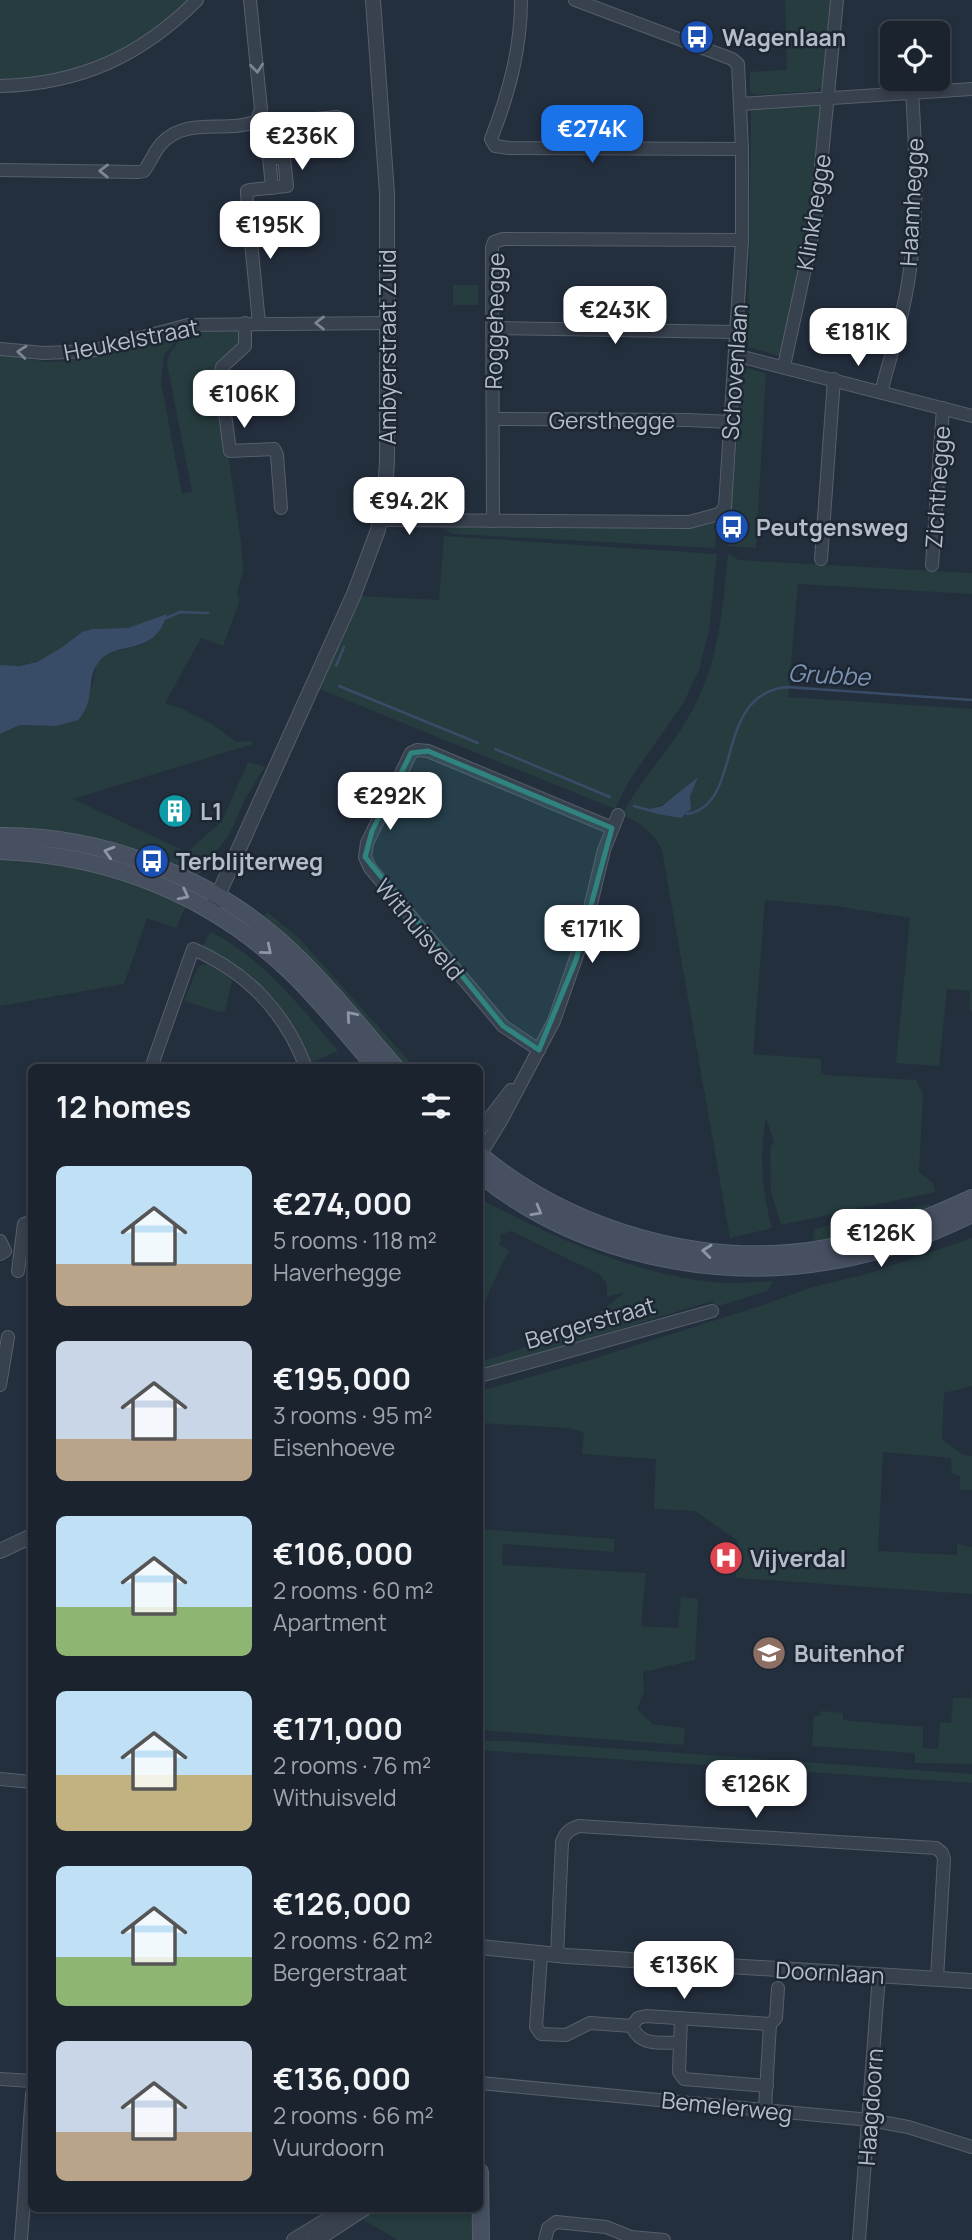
<!DOCTYPE html>
<html lang="en">
<head>
<meta charset="utf-8">
<style>
  body { margin:0; font-family:Manrope,sans-serif; background:#242b36; color:#f1f3f6; height:100vh; display:flex; flex-direction:column; font-size:26px; white-space:nowrap }
  * { box-sizing:border-box; margin:0 }
  p { font-size:23px; color:#a0a4aa }
  .icon { flex:none; width:38px; height:38px; fill:none; stroke:currentColor; stroke-width:2; stroke-linecap:round; stroke-linejoin:round }
  .map { position:relative; flex:1; overflow:hidden }
  .sheet { position:absolute; left:28px; top:1064px; width:455px; height:1148px; display:flex; flex-direction:column; background:#1b232e; border-radius:10px; box-shadow:0 4px 10px #0003,0 0 0 2px #39404a }
  .sheet>* { flex:none }
  .tools { position:absolute; left:880px; top:21px; display:grid; gap:14px }
  .tools a { display:grid; place-items:center; width:70px; height:70px; border-radius:10px; background:#1b232e; box-shadow:0 4px 10px #0003,0 0 0 2px #39404a; font-size:35px }
  .price { position:absolute; translate:-50% -60px; padding:0 16px; border-radius:14px; background:#fff; color:#222; font-size:23px; line-height:46px; filter:drop-shadow(0 2px 4px #0008) }
  .price::after { content:''; position:absolute; left:50%; top:42px; width:21px; height:16px; margin-left:-10px; background:inherit; clip-path:polygon(0 0,100% 0,50% 100%) }
  .price.on { background:#1a73e8; color:#fff }
  ul { padding:0; list-style:none }
  li { display:flex; align-items:center; gap:21px; height:175px; padding:0 28px }
  li span { display:grid; place-items:center; flex:none; width:196px; height:140px; border-radius:10px; color:#555 }
  li>.icon { margin-inline-start:auto }
  span .icon { width:84px; height:84px; fill:#fffc; stroke-width:1 }
  li b { font-size:30px }
  h2 { display:flex; justify-content:space-between; align-items:center; height:84px; padding:0 28px; font-size:30px }
  .map>svg:first-child { display:block }
</style>
</head>
<body>
<div class="map">
<svg width="972" height="2240" viewBox="0 0 972 2240">
  <rect width="100%" height="100%" fill="#242f3e"/>
  <!-- green -->
  <g fill="#263c3f" fill-rule="evenodd">
    <path d="M0 0H192C160 27 127 55 86 68 60 77 28 78 0 83Z"/>
    <polygon points="785,0 830,0 822,86 817,91 755,95 750,91 750,72 787,70"/>
    <polygon points="823,102 817,184 783,352 779,356 748,347 751,109"/>
    <rect x="453" y="285" width="25" height="20"/>
    <path d="M239 326V345L218 360C211 392 218 422 225 454H228L241 542 243 570 237 594 240 600 223 646 201 638 165 703 182 709 210 723 237 742 252 741 253 744 73 799 187 852 222 821 248 762 265 767 246 797 230 833 196 878 152 859 0 835V734L20 725 57 726 92 686 96 664 106 655 116 651 144 644 155 636 164 624C150 623 140 626 127 628 113 630 96 626 83 632 75 635 69 643 62 648 44 662 22 668 0 665V355L48 362 67 361 175 330 176 339 174 344 164 354 161 382 182 494 192 492 167 363C169 349 182 341 187 328Z"/>
    <polygon points="743,367 766,373 756,548 728,546"/>
    <polygon points="717,522 715,548 454,534 442,529 443,526 686,527"/>
    <polygon points="444,536 717,554 709,630 699,670 684,702 629,781 615,809 319,689 361,596 439,600"/>
    <path d="M728 554 739 560 972 573V594L798 584 788 697 972 709V1011L969 1010 970 991 947 989 939 1066 896 1063 910 918 836 906 765 900 753 1054 821 1059V1072L826 1075 916 1080 923 1094 919 1172 933 1183 935 1192 781 1225 771 1191 770 1147 774 1142 766 1118C759 1156 762 1191 772 1228L730 1238 662 850C653 832 641 823 622 815 642 777 673 747 693 709 719 660 723 608 728 554ZM695 779 690 796 691 809 681 818 662 815 652 808C670 804 682 791 695 779Z"/>
    <polygon points="0,855 77,862 188,902 176,928 147,918 124,984 0,1006"/>
    <polygon points="267,912 300,939 414,1067 404,1067 262,918"/>
    <path d="M210 932C258 953 305 1012 338 1051L310 1063C289 1012 253 970 203 946Z"/>
    <polygon points="203,964 213,965 232,980 225,1011 219,1012 184,1001 198,967"/>
    <path d="M480 1199C554 1237 629 1273 713 1282 733 1284 753 1282 773 1281L767 1291 715 1307 712 1301 480 1372V1362L576 1331 625 1292 607 1297V1284L599 1274 511 1231 500 1235 501 1241 498 1244 509 1250 480 1311Z"/>
    <polygon points="930,1204 932,1209 858,1235 817,1242 813,1238 815,1229 826,1226"/>
    <polygon points="972,1238 972,1386 944,1393 942,1440 964,1455 972,1456 972,1490 960,1490 960,1476 952,1473 951,1458 883,1452 878,1551 957,1555 957,1544 972,1547 972,1594 736,1578 738,1541 695,1511 654,1509 656,1459 582,1454 584,1432 568,1428 480,1423 480,1389 488,1389 583,1362 760,1306 813,1287 867,1274"/>
    <polygon points="480,1529 615,1539 614,1552 503,1544 502,1565 646,1573 641,1626 678,1628 681,1597 698,1599 695,1660 643,1672 644,1692 637,1709 653,1724 685,1728 684,1745 480,1730"/>
    <polygon points="972,1688 972,1764 915,1763 915,1753 812,1746 814,1716 820,1716 821,1711 843,1713 843,1720 923,1727 923,1748 938,1749 940,1722 951,1723 953,1698 971,1698"/>
    <polygon points="480,1741 511,1741 972,1774 972,1783 480,1750"/>
    <polygon points="376,2209 471,2209 472,2240 398,2240 360,2218"/>
  </g>
  <!-- water -->
  <g fill="#394c67">
    <path d="M167 614C154 659 117 638 98 663 86 678 96 701 78 720L57 726 20 725 0 734V665L19 666 37 662 61 648 82 632 92 629 128 628Z"/>
    <polygon points="698,777 690,796 691,809 681,818 662,815 650,809 662,806"/>
  </g>
  <g fill="none" stroke-linecap="round" stroke-linejoin="round">
    <!-- stream -->
    <g stroke="#394c67" stroke-width="2.5">
      <polyline points="164,619 180,612 208,613"/>
      <polyline points="336,666 344,647"/>
      <polyline points="339,686 478,743"/>
      <polyline points="495,749 610,797"/>
      <polyline points="634,806 659,813"/>
      <path d="M687 814C745 805 712 694 787 687L972 700"/>
    </g>
    <!-- minor casing -->
    <g stroke="#565f6c" stroke-width="14">
      <g id="minor">
        <path d="M521 0C521 49 509 93 491 139L495 146 509 148 742 149"/>
        <path d="M0 86C80 84 141 56 197 0"/>
        <polyline points="740,104 972,89"/>
        <polyline points="266,124 337,117"/>
        <polyline points="266,124 272,188"/>
        <path d="M0 170 139 172 144 171C151 162 154 151 162 143 187 116 227 134 257 121L261 109 250 0"/>
        <polyline points="247,196 247,191 250,190 287,186 284,158 269,158"/>
        <polyline points="247,202 259,323"/>
        <polyline points="245,323 245,346 222,367 220,377 230,451 274,449 277,455 281,508"/>
        <polyline points="493,328 737,332"/>
        <polyline points="0,349 44,353 91,351 188,325 388,323"/>
        <polyline points="735,355 972,416"/>
        <polyline points="784,366 816,218 837,0"/>
        <path d="M881 392C888 366 896 340 902 313 919 241 917 166 912 92"/>
        <polyline points="494,419 688,420 731,422"/>
        <polyline points="381,520 689,522 719,514 725,507 742,240 742,149 738,64 732,59 575,0"/>
        <polyline points="493,521 492,247 494,242 503,239 742,240"/>
        <polyline points="821,559 834,379"/>
        <polyline points="932,565 943,408"/>
        <polyline points="539,1050 503,1026 370,868 365,857 367,843 411,753 417,750 428,751 612,828"/>
        <path d="M151 1068 193 949C247 972 286 1013 306 1068"/>
        <polyline points="480,1130 511,1090"/>
        <polyline points="480,1155 502,1119 554,1021 582,941 604,850 618,815"/>
        <polyline points="0,1241 5,1251 0,1254"/>
        <polyline points="18,1271 24,1224 32,1221"/>
        <polyline points="480,1376 712,1311"/>
        <polyline points="0,1385 8,1337"/>
        <polyline points="0,1779 32,1782"/>
        <polyline points="541,1955 536,2027 541,2034 566,2035 590,2023 632,2026 638,2018 646,2016 770,2024 765,2109"/>
        <path d="M557 1956 562 1842C565 1833 569 1829 579 1826L936 1848 942 1853 944 1859 937 1978"/>
        <polyline points="681,2018 679,2072 684,2079 767,2086"/>
        <polyline points="770,2024 776,2018 778,1988"/>
        <path d="M632 2026C640 2047 660 2042 679 2043"/>
        <polyline points="0,2079 32,2081"/>
        <polyline points="480,2083 870,2120 908,2127 972,2147"/>
        <polyline points="21,2240 32,2094"/>
        <polyline points="545,2240 548,2228 556,2222 606,2227 631,2237 664,2240"/>
        <polyline points="859,2240 879,1975"/>
      </g>
    </g>
    <!-- tertiary casing -->
    <g stroke="#565f6c" stroke-width="16">
      <g id="tertiary">
        <polyline points="214,904 354,594 378,530 385,489 387,462 387,193 373,0"/>
        <polyline points="0,1551 32,1536"/>
        <polyline points="480,1947 567,1956 972,1981"/>
        <polyline points="294,2240 347,2208"/>
        <polyline points="316,2240 365,2208"/>
      </g>
    </g>
    <!-- secondary casing -->
    <g stroke="#565f6c" stroke-width="18">
      <g id="secondary">
        <path d="M0 836C99 835 206 875 280 941 323 979 358 1025 396 1068"/>
        <path d="M0 851C112 855 213 896 294 975 323 1004 349 1036 376 1068"/>
        <path d="M480 1155C573 1232 706 1270 826 1248 877 1239 925 1220 972 1198"/>
        <path d="M480 1174C576 1253 715 1283 836 1260 884 1252 929 1235 972 1214"/>
        <polyline points="480,2172 481,2240"/>
      </g>
    </g>
    <!-- minor -->
    <use href="#minor" stroke="#38414e" stroke-width="12"/>
    <!-- tertiary -->
    <use href="#tertiary" stroke="#38414e" stroke-width="14"/>
    <!-- secondary -->
    <use href="#secondary" stroke="#465061" stroke-width="16"/>
  </g>
  <!-- one-way arrows -->
  <defs><path id="oneway-chevron" d="M-2-3.5L2.5 0L-2 3.5" fill="none" stroke-width="1.6" stroke-linecap="round" stroke-linejoin="round" transform="scale(1.75)"/></defs>
  <g stroke="#7c8592">
    <use href="#oneway-chevron" transform="translate(257 68) rotate(84)"/>
    <use href="#oneway-chevron" transform="translate(104 171) rotate(-179)"/>
    <use href="#oneway-chevron" transform="translate(320 323) rotate(180)"/>
    <use href="#oneway-chevron" transform="translate(22 352) rotate(-175)"/>
  </g>
  <g stroke="#8e96a5">
    <use href="#oneway-chevron" transform="translate(109 852) rotate(-164)"/>
    <use href="#oneway-chevron" transform="translate(184 895) rotate(27)"/>
    <use href="#oneway-chevron" transform="translate(267 950) rotate(40)"/>
    <use href="#oneway-chevron" transform="translate(351 1016) rotate(-131)"/>
    <use href="#oneway-chevron" transform="translate(537 1211) rotate(30)"/>
    <use href="#oneway-chevron" transform="translate(707 1251) rotate(-174)"/>
  </g>
  <!-- marked area -->
  <path fill="#308480" fill-opacity="0.2" stroke="#308480" stroke-width="5" stroke-linejoin="round" d="M428 751 612 828 576 960 539 1050 503 1026 365 857 372 831 411 753Z"/>
  <!-- icons -->
  <defs>
    <g id="bus-disc" transform="scale(1.75)"><circle r="9.5" fill="#1a4fb4" stroke="#1d2633"/><path d="M-5-6H5V4H4V6H2V4H-2V6H-4V4H-5ZM-3.5-4V0h7V-4ZM-3.5 1.2v1.5H-2V1.2ZM2 1.2v1.5H3.5V1.2Z" fill="#fff"/></g>
    <g id="building-disc" transform="scale(1.75)"><circle r="9.5" fill="#0f9aa8" stroke="#1d2633"/><path d="M-4-6H4V6H1V3H-1V6H-4ZM-2.5-4.3h1.7v1.8h-1.7ZM.8-4.3h1.7v1.8H.8ZM-2.5-1h1.7V.8h-1.7ZM.8-1h1.7V.8H.8Z" fill="#fff"/></g>
    <g id="hospital-disc" transform="scale(1.75)"><circle r="9.5" fill="#e0444e" stroke="#1d2633"/><path d="M-5-5h3v3.5h4V-5h3V5h-3V1.5h-4V5h-3Z" fill="#fff"/></g>
    <g id="school-disc" transform="scale(1.75)"><circle r="9.5" fill="#8d6e63" stroke="#1d2633"/><path d="M0-5L7-2L0 1L-7-2ZM-4 1L0 2.5L4 1V4Q0 6-4 4Z" fill="#fff"/></g>
  </defs>
  <g fill-rule="evenodd">
    <use href="#bus-disc" x="697" y="37"/>
    <use href="#bus-disc" x="732" y="527"/>
    <use href="#building-disc" x="175" y="811"/>
    <use href="#bus-disc" x="152" y="861"/>
    <use href="#hospital-disc" x="726" y="1558"/>
    <use href="#school-disc" x="769" y="1653"/>
  </g>
  <g text-anchor="middle" dominant-baseline="central" stroke-width="5" stroke-linejoin="round" paint-order="stroke">
    <!-- poi labels -->
    <g font-size="23" font-weight="bold" fill="#b4bcc9" stroke="#1d2633" text-anchor="start">
      <text x="722" y="37">Wagenlaan</text>
      <text x="756" y="527">Peutgensweg</text>
      <text x="200" y="811">L1</text>
      <text x="176" y="861">Terblijterweg</text>
      <text x="750" y="1558">Vijverdal</text>
      <text x="794" y="1653">Buitenhof</text>
    </g>
    <!-- street labels -->
    <g font-size="23" fill="#b4bcc9" stroke="#1d2633">
      <text transform="translate(911 202) rotate(-87)">Haamhegge</text>
      <text transform="translate(813 212) rotate(-81)">Klinkhegge</text>
      <text transform="translate(494 321) rotate(-89)">Roggehegge</text>
      <text transform="translate(131 339) rotate(-11)">Heukelstraat</text>
      <text transform="translate(387 347) rotate(-90)">Ambyerstraat Zuid</text>
      <text transform="translate(734 372) rotate(-86)">Schovenlaan</text>
      <text x="612" y="420">Gersthegge</text>
      <text transform="translate(937 487) rotate(-86)">Zichthegge</text>
      <text transform="translate(420 929) rotate(50)">Withuisveld</text>
      <text transform="translate(590 1322) rotate(-16)">Bergerstraat</text>
      <text transform="translate(830 1972) rotate(3)">Doornlaan</text>
      <text transform="translate(727 2106) rotate(6)">Bemelerweg</text>
      <text transform="translate(870 2107) rotate(-86)">Haagdoorn</text>
    </g>
    <!-- water labels -->
    <g font-size="24" font-style="italic" fill="#7c92b1" stroke="#1d2633">
      <text transform="translate(829 674) rotate(3)">Grubbe</text>
    </g>
  </g>
</svg>
<div class="tools">
<a><svg class="icon" aria-label="locate" viewBox="0 0 24 24"><circle cx="12" cy="12" r="6"/><path d="M12 2v4M12 18v4M2 12h4M18 12h4"/></svg></a>
</div>
<b class="price on" style="left:592px;top:165px">€274K</b>
<b class="price" style="left:302px;top:172px">€236K</b>
<b class="price" style="left:270px;top:261px">€195K</b>
<b class="price" style="left:615px;top:346px">€243K</b>
<b class="price" style="left:858px;top:368px">€181K</b>
<b class="price" style="left:244px;top:430px">€106K</b>
<b class="price" style="left:409px;top:537px">€94.2K</b>
<b class="price" style="left:390px;top:832px">€292K</b>
<b class="price" style="left:592px;top:965px">€171K</b>
<b class="price" style="left:881px;top:1269px">€126K</b>
<b class="price" style="left:756px;top:1820px">€126K</b>
<b class="price" style="left:684px;top:2001px">€136K</b>
<section class="sheet">
<h2>12 homes<svg class="icon" aria-label="filters" viewBox="0 0 24 24"><path d="M4 7h16M4 17h16"/><circle cx="9" cy="7" r="2"/><circle cx="15" cy="17" r="2"/></svg></h2>
<ul>
<li><span style="background:linear-gradient(#bfe0f5 70%,#b9a48a 0)"><svg class="icon" aria-label="home" viewBox="0 0 24 24"><path d="M3 11l9-7 9 7M6 9v11h12V9"/></svg></span><div><b>€274,000</b><p>5 rooms · 118 m²</p><p>Haverhegge</p></div></li>
<li><span style="background:linear-gradient(#c9d6e8 70%,#b9a48a 0)"><svg class="icon" aria-label="home" viewBox="0 0 24 24"><path d="M3 11l9-7 9 7M6 9v11h12V9"/></svg></span><div><b>€195,000</b><p>3 rooms · 95 m²</p><p>Eisenhoeve</p></div></li>
<li><span style="background:linear-gradient(#bfe0f5 65%,#8fb573 0)"><svg class="icon" aria-label="home" viewBox="0 0 24 24"><path d="M3 11l9-7 9 7M6 9v11h12V9"/></svg></span><div><b>€106,000</b><p>2 rooms · 60 m²</p><p>Apartment</p></div></li>
<li><span style="background:linear-gradient(#bfe0f5 60%,#c2b280 0)"><svg class="icon" aria-label="home" viewBox="0 0 24 24"><path d="M3 11l9-7 9 7M6 9v11h12V9"/></svg></span><div><b>€171,000</b><p>2 rooms · 76 m²</p><p>Withuisveld</p></div></li>
<li><span style="background:linear-gradient(#bfe0f5 65%,#8fb573 0)"><svg class="icon" aria-label="home" viewBox="0 0 24 24"><path d="M3 11l9-7 9 7M6 9v11h12V9"/></svg></span><div><b>€126,000</b><p>2 rooms · 62 m²</p><p>Bergerstraat</p></div></li>
<li><span style="background:linear-gradient(#c9d6e8 65%,#b9a48a 0)"><svg class="icon" aria-label="home" viewBox="0 0 24 24"><path d="M3 11l9-7 9 7M6 9v11h12V9"/></svg></span><div><b>€136,000</b><p>2 rooms · 66 m²</p><p>Vuurdoorn</p></div></li>
</ul>
</section>
</div>
</body>
</html>
